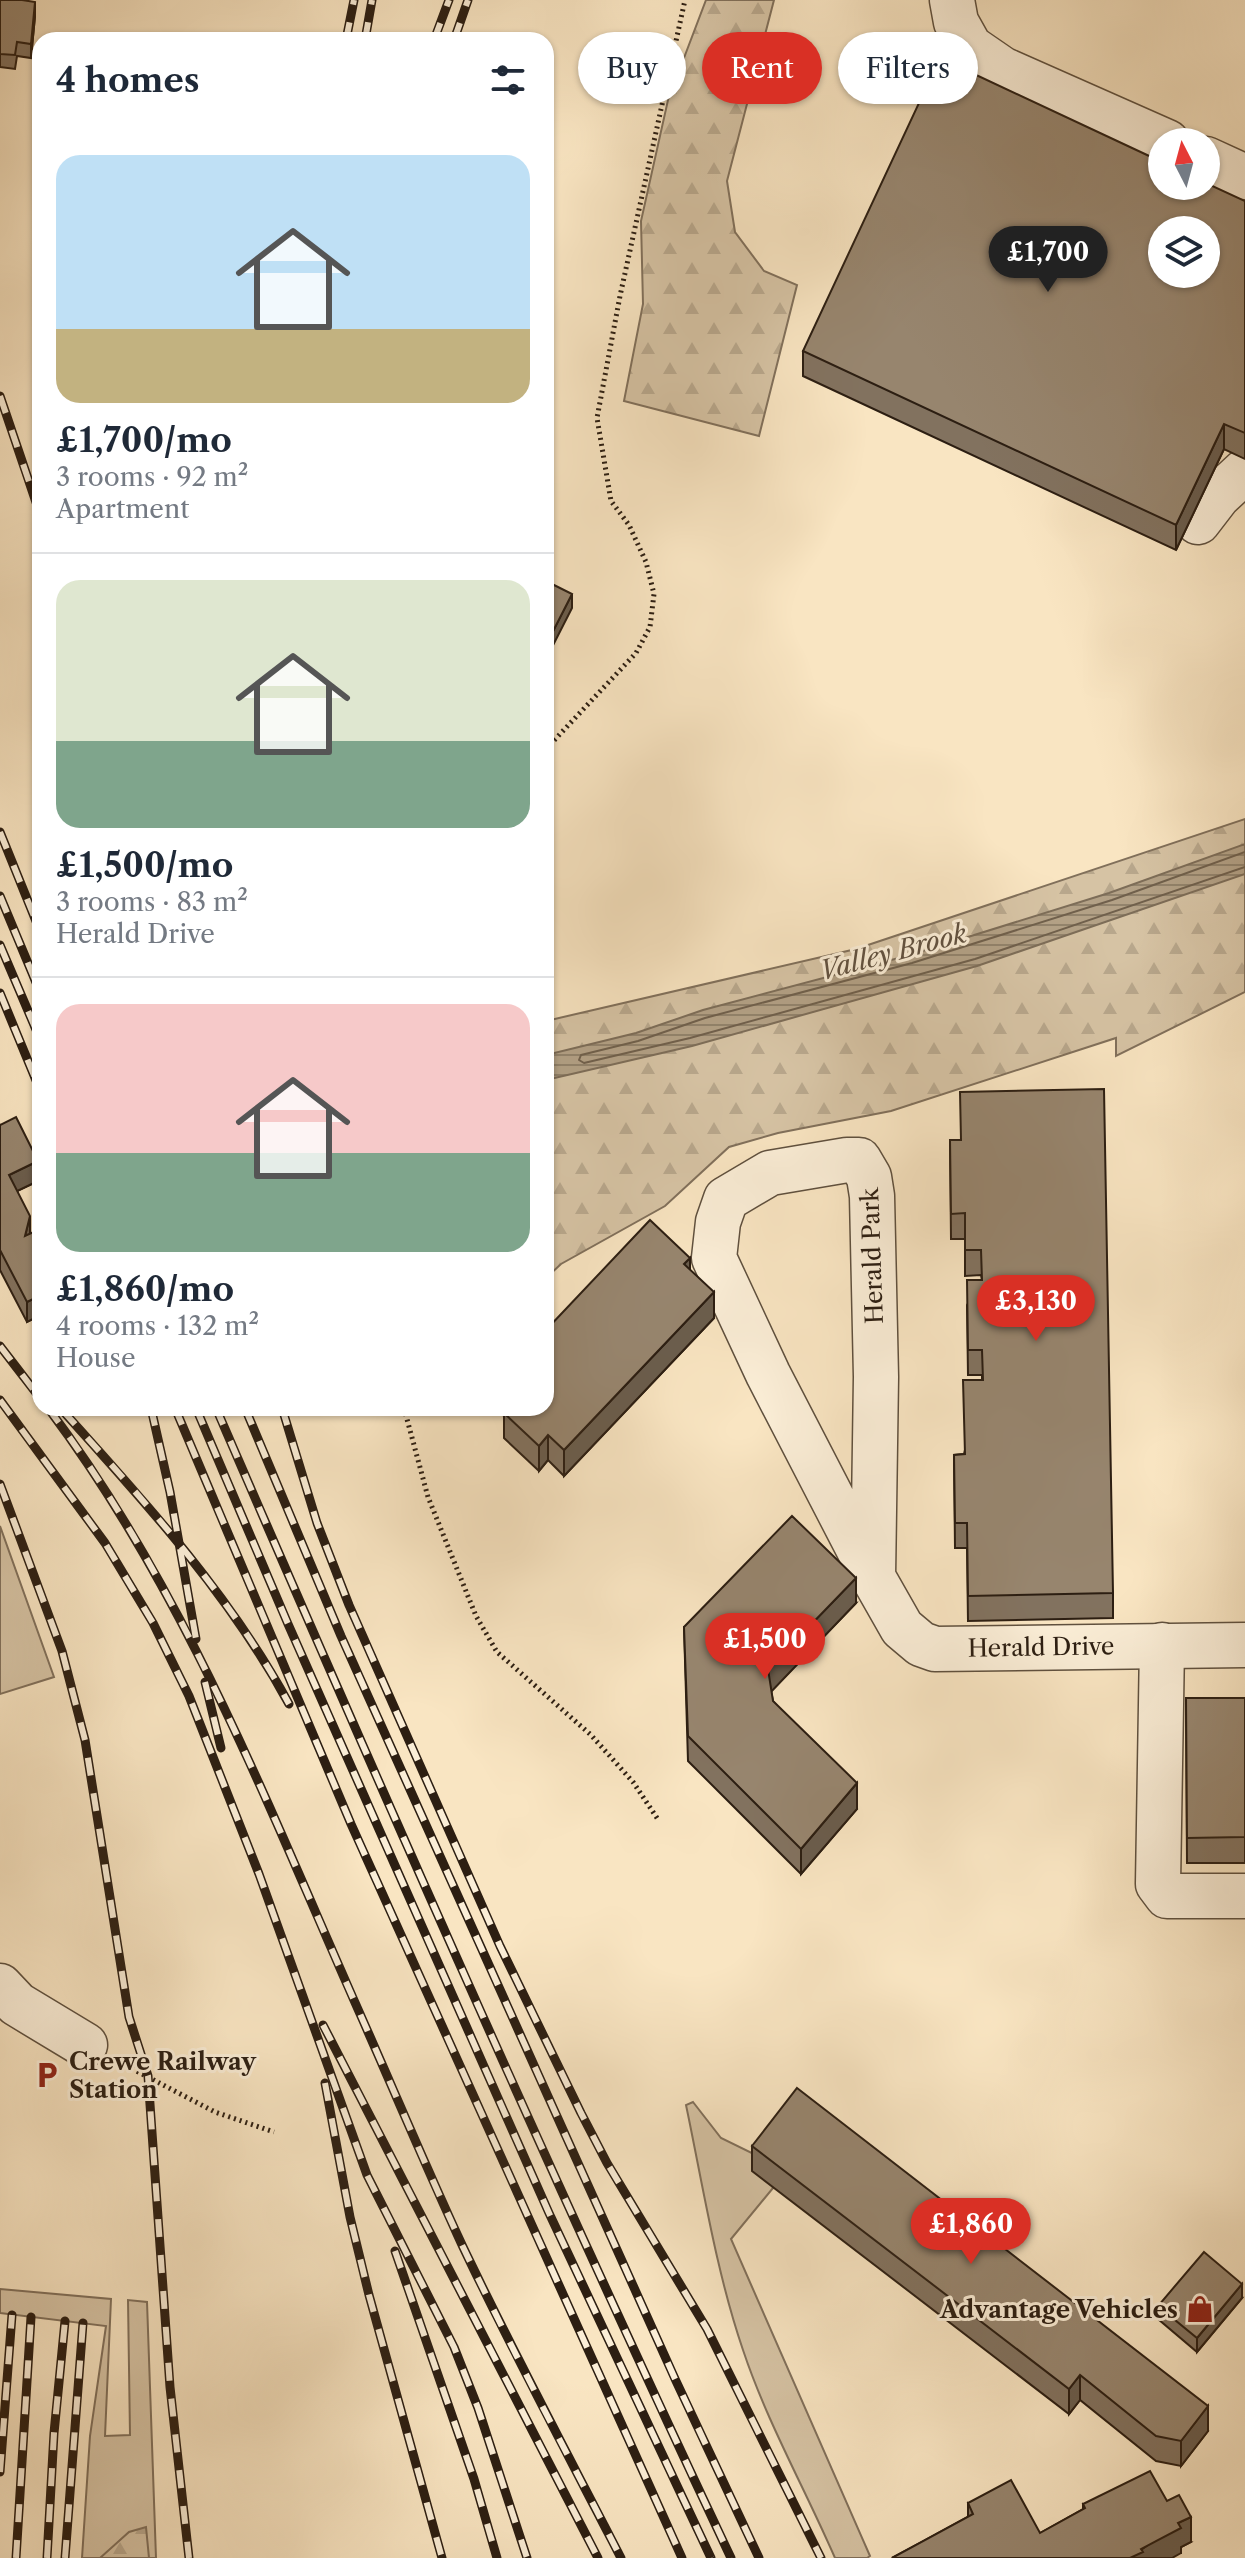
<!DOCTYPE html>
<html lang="en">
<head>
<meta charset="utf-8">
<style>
  body { margin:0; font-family:"Libre Caslon Text",serif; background:#f6f6f7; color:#1f2937; height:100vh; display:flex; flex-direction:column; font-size:30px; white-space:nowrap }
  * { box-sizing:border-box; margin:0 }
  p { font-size:26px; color:#747a83 }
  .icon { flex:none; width:44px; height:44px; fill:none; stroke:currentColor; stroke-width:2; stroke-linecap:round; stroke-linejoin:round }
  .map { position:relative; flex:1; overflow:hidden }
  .panel { position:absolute; left:32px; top:32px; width:522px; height:1384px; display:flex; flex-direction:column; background:#fff; border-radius:24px; box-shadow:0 2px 6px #0004 }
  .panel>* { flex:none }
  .top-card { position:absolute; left:578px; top:32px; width:546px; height:72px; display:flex; gap:16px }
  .needle { width:52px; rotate:354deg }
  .tools { position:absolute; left:1148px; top:128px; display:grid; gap:16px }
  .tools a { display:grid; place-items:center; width:72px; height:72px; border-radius:50%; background:#fff; box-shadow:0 2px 6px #0004; font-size:40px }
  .price { position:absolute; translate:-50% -68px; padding:0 18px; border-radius:28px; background:#d93025; color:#fff; font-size:26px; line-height:52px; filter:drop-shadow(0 2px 4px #0008) }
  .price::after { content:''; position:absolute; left:50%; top:48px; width:24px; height:18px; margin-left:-12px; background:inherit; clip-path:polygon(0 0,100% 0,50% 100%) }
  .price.current { background:#222; color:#fff }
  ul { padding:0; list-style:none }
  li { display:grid; align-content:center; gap:16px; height:424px; padding:0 24px }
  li+li { border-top:2px solid #e0e1e3 }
  li span { display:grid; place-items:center; height:248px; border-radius:24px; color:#555 }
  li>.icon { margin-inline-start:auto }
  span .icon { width:144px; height:144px; fill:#fffc; stroke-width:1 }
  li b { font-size:34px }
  h2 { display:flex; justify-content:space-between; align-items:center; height:96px; padding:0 24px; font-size:34px }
  .pill { padding:0 28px; border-radius:36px; background:#fff; box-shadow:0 2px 6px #0004; font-size:28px; line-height:72px }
  .pill.current { background:#d93025; color:#fff }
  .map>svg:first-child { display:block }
</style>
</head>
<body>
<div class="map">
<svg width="1245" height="2558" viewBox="0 0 1245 2558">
  <defs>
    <pattern id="forest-firs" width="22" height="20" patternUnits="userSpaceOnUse" patternTransform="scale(2)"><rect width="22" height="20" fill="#d6c3a4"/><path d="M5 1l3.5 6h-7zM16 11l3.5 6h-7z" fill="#b8a78c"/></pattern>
    <pattern id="water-rules" width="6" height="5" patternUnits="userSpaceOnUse" patternTransform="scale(2)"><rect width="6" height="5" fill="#b3a186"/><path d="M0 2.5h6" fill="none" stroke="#92836c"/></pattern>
  </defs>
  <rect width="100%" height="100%" fill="#f9e5c2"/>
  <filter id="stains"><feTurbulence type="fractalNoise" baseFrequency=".0025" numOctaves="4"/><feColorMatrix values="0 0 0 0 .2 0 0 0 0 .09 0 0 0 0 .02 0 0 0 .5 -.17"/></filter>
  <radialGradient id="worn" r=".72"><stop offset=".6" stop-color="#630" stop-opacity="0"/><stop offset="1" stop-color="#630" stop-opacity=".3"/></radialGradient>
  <!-- green -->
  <g fill="#d6c3a4" stroke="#81705b" stroke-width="2">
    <polygon points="0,1526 54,1677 0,1694"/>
    <path d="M693 2102 721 2138 762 2158 773 2188 731 2239 870 2556 867 2558H835C805 2489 767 2422 743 2350 716 2271 703 2186 686 2105Z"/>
    <polygon points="0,2289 111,2299 105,2436 130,2435 128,2300 147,2302 156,2558 82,2558 90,2436 106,2326 0,2313"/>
  </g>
  <!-- forest -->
  <g fill="url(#forest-firs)" stroke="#81705b" stroke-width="2">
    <polygon points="706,0 774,0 727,181 735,232 764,271 797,285 759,436 624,401 643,304 641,221 668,100"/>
    <polygon points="1245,819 1245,992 1116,1056 1116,1038 891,1111 778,1133 729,1147 665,1206 561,1264 546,1278 546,1021 856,949"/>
    <polygon points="146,2527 149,2558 100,2558 129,2532"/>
  </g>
  <!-- water -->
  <polygon fill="url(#water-rules)" stroke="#7d6d58" stroke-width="2" points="1245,844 1245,874 977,966 692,1046 546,1080 546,1055 636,1033 703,1010 910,955 1109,893"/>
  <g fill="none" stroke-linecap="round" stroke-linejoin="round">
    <!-- shore -->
    <polyline stroke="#70604c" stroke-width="2" points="1245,852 1112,900 912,963 705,1018 638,1041 581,1055 579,1060 584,1063 690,1038 975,959 1245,867"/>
    <!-- minor casing -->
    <g stroke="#5f503e" stroke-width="47">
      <g id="minor">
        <polyline points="952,0 956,22 970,47 1002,69 1167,142"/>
        <polyline points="1206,159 1245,177"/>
        <polyline points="1198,522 1218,496 1245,471"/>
        <polyline points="873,1577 876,1377 872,1196 869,1177 859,1160 847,1160 770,1173 726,1199 718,1222 714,1258 768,1374 873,1577 902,1628 921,1644 935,1649 1245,1645"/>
        <polyline points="1162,1645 1158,1884 1167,1896 1245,1896"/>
        <polyline points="0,1986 17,2004 85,2045"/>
      </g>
    </g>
    <!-- path -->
    <g stroke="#2c1e12" stroke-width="5" stroke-dasharray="2 4" stroke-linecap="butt">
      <polyline points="546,749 636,653 650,627 654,594 646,562 629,525 611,501 597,418 620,296 685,0"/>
      <polyline points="404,1408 428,1497 476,1616 497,1652 591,1735 633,1782 659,1821"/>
      <polyline points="121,2063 215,2112 274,2132"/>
    </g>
    <!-- minor -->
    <use href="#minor" stroke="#fbeed7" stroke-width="44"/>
    <!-- rail casing -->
    <g stroke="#2c1e12" stroke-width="9">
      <g id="rail">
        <polyline points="346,40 354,0"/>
        <polyline points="365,40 372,0"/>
        <polyline points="434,40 449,0"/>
        <polyline points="454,40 468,0"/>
        <polyline points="0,396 40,514"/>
        <polyline points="0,832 40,931"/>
        <polyline points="0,896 40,992"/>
        <polyline points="0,945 40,1039"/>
        <polyline points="0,993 40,1090"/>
        <polyline points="0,1346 40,1398"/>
        <polyline points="0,1400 105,1543 153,1623 189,1696 259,1874 367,2175 454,2347 478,2408 527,2558"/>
        <path d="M48 1408C182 1586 264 1796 353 1998 390 2081 425 2165 463 2247 513 2352 568 2455 621 2558"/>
        <polyline points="151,1408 170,1492 196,1639"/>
        <polyline points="175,1408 351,1824 682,2558"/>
        <polyline points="196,1408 288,1624 549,2213 711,2558"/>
        <path d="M216 1408C383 1794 552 2178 731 2558"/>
        <polyline points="245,1408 341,1636 676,2381 759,2558"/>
        <polyline points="282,1408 317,1523 349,1605 500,1946 581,2113 607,2163 707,2329 821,2558"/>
        <path d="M63 1411C146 1503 230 1595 289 1704"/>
        <polyline points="0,1484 62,1651 85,1740 129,2017 148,2076 170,2387 189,2558"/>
        <polyline points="205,1682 221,1748"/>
        <polyline points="323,2025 598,2558"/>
        <polyline points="325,2083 350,2217 369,2295 442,2558"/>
        <polyline points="395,2251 474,2479 497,2558"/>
        <polyline points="0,2472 12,2315"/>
        <polyline points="16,2558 31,2317"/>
        <polyline points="47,2558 54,2433 65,2321"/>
        <polyline points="65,2558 83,2323"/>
      </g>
    </g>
    <!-- rail -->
    <use href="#rail" stroke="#fbeed7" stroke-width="6" stroke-dasharray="18" stroke-linecap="butt"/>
  </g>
  <!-- wall -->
  <g fill="#82725f" stroke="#2c1e12" stroke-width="2">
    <polygon points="23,0 35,16 31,58 17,56 15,69 0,67 0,4"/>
    <polygon points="1245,201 1245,459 1224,449 1176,550 803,376 803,351"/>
    <polygon points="0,1125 38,1181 17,1191 30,1234 40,1229 40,1322 37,1317 27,1322 0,1270"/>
    <polygon points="950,1140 961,1140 1113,1593 1113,1618 968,1621 967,1548 955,1548 954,1455 964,1454 982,1380 982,1375 968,1375 967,1305 982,1280 981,1275 965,1276 965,1239 951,1239"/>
    <polygon points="690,1270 714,1318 564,1476 548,1460 539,1471 504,1438 504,1416 496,1408 546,1408"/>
    <polygon points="856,1603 771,1691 773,1701 857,1809 801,1874 688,1761 684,1627"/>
    <polygon points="1186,1698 1245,1698 1245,1863 1187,1863"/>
    <polygon points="752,2146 1208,2431 1181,2466 1156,2461 1080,2400 1069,2414 752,2171"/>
    <polygon points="1242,2298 1197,2352 1158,2319 1158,2306"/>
    <polygon points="968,2503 1040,2533 1083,2509 1083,2504 1191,2542 1181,2547 1181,2553 892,2558 968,2517"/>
  </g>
  <!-- shaded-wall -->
  <g fill="#6a5d4d" stroke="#2c1e12" stroke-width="2">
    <polygon points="35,2 35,16 31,58 31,44"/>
    <polygon points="1224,424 1224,449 1176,550 1176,525"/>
    <polygon points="572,594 572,608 546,659 546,645"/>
    <polygon points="38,1161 38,1181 9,1195 9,1175"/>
    <polygon points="30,1216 30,1236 25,1236"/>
    <polygon points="690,1258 690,1284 684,1264"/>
    <polygon points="714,1292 714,1318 564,1476 564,1450"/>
    <polygon points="37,1297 37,1317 27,1322 27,1302"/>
    <polygon points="548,1435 548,1460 539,1471 539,1446"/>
    <polygon points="856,1578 856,1603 768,1695 768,1669"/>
    <polygon points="857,1783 857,1809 801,1874 801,1849"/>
    <polygon points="1242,2284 1242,2298 1197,2352 1197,2338"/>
    <polygon points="1080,2375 1080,2400 1069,2414 1069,2389"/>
    <polygon points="1208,2406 1208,2431 1181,2466 1181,2441"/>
    <polygon points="1191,2517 1191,2542 1181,2547 1181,2553 1172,2558 1130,2558 1178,2523"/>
  </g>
  <!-- building -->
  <g fill="#97856e" stroke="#2c1e12" stroke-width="2" fill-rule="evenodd">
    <polygon points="0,0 22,0 35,2 31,44 17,42 15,55 0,54"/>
    <path d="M940 58 1162 162V186H1206V183L1245 201V433L1224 424 1176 525 803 351ZM1162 230H1206V274H1162Z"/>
    <polygon points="546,581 572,594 546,645"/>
    <polygon points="1104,1089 1113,1593 968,1596 967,1523 955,1523 954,1455 965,1454 963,1380 983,1380 982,1350 968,1350 967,1280 982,1280 981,1250 965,1250 965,1213 951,1214 950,1140 961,1140 960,1092"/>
    <polygon points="16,1117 38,1161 9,1175 30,1216 25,1236 40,1229 40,1303 37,1297 27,1302 0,1250 0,1125"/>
    <polygon points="650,1220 690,1258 684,1264 714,1292 564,1450 548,1435 539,1446 504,1413 509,1408 546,1408 546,1330"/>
    <polygon points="792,1516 856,1578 768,1669 773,1701 857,1783 801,1849 688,1736 684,1627"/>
    <polygon points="1186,1698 1245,1698 1245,1837 1187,1838"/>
    <polygon points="797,2088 1208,2406 1181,2441 1156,2436 1080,2375 1069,2389 752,2146"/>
    <polygon points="1204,2252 1242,2284 1197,2338 1158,2306"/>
    <polygon points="1150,2471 1167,2501 1179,2495 1191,2517 1178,2523 1181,2528 1141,2549 1143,2552 1130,2558 892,2558 973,2514 968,2503 1011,2480 1040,2533 1085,2508 1083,2504"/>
  </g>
  <!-- icons -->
  <defs>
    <g id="parking-bare" transform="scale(2.16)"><path d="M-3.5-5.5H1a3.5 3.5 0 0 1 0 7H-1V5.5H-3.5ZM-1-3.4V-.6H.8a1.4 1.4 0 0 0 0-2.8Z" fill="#8f2418" stroke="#fbeed7" stroke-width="2.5" paint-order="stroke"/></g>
    <g id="shop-bare" transform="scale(2.16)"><path d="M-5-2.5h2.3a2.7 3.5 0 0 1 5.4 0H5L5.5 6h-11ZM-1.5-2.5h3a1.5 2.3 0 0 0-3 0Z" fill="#8f2418" stroke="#fbeed7" stroke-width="2.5" paint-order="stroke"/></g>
  </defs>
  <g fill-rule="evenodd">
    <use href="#parking-bare" x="47" y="2075"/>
    <use href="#shop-bare" x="1200" y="2309"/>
  </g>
  <g text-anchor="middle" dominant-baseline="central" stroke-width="6" stroke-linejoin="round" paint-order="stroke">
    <!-- street labels -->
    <g font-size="24" fill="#2c1e12" stroke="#fbeed7">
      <text transform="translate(872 1256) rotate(-92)">Herald Park</text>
      <text transform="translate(1041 1647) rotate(-1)">Herald Drive</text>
    </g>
    <!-- poi labels -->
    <g font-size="24" font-weight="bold" fill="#2c1e12" stroke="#fbeed7" text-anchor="start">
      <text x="69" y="2061">Crewe Railway<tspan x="69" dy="28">Station</tspan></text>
      <text x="1178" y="2309" text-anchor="end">Advantage Vehicles</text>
    </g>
    <!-- water labels -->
    <g font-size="26" font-style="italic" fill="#625240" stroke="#fbeed7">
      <text transform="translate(893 952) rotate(-15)">Valley Brook</text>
    </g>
  </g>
  <rect width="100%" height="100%" filter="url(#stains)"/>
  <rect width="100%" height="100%" fill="url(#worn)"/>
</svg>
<div class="tools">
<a><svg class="needle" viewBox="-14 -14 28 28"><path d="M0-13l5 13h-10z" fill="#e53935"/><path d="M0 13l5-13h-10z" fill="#747a83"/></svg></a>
<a><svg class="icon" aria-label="layers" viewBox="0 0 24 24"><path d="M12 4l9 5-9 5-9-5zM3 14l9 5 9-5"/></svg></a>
</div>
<b class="price current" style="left:1048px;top:294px">£1,700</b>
<b class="price" style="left:1036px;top:1343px">£3,130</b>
<b class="price" style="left:765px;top:1681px">£1,500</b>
<b class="price" style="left:971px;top:2266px">£1,860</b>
<div class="top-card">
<a class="pill">Buy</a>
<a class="pill current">Rent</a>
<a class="pill">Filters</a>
</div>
<section class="panel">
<h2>4 homes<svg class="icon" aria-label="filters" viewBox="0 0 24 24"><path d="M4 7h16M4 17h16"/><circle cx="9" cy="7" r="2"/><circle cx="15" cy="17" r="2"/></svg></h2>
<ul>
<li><span style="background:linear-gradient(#bfe0f5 70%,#c2b280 0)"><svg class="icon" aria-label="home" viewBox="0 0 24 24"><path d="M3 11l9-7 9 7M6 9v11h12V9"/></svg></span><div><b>£1,700/mo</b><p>3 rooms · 92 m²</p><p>Apartment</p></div></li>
<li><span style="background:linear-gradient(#dfe7d0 65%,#7fa58c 0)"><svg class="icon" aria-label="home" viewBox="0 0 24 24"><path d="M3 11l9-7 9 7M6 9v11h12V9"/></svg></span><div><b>£1,500/mo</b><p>3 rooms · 83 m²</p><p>Herald Drive</p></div></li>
<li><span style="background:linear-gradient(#f6c9c9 60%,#7fa58c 0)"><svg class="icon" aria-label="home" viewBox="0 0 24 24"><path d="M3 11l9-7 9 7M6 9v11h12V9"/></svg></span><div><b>£1,860/mo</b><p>4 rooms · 132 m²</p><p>House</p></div></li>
</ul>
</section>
</div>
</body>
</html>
